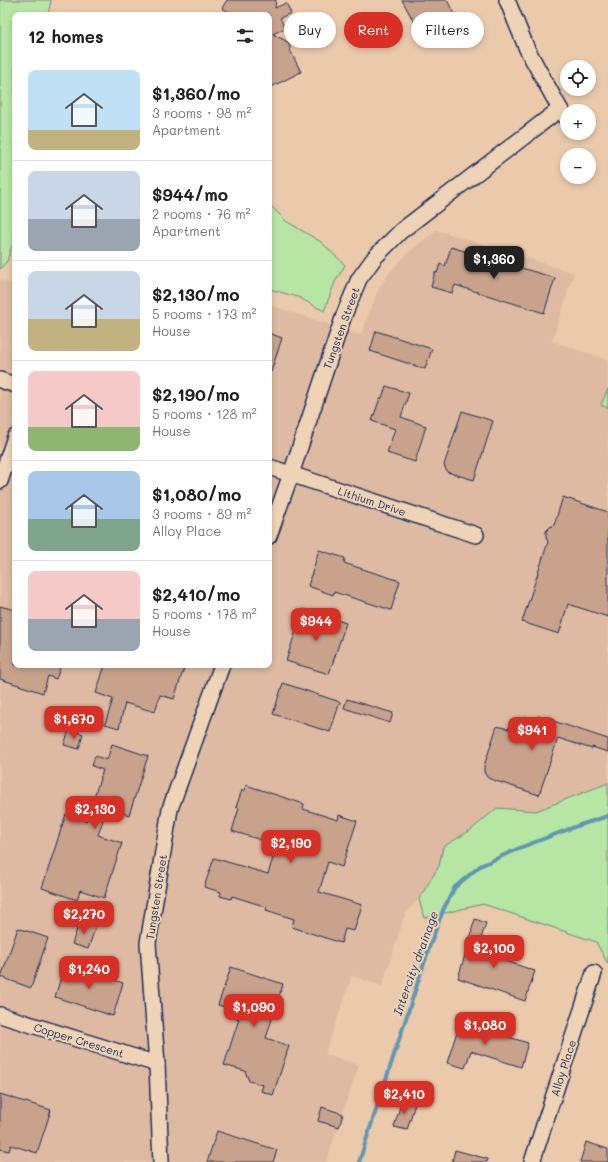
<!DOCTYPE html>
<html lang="en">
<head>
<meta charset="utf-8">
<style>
  body { margin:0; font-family:Mali,sans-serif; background:#f2f2f2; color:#202124; height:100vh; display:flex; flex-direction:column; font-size:15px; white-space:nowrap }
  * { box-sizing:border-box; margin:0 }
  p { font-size:13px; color:#757577 }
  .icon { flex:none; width:22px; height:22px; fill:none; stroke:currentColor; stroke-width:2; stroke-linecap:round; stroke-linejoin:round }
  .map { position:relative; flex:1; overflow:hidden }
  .sheet { position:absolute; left:12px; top:12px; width:260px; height:656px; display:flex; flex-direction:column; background:#fff; border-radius:8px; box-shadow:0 2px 6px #0003 }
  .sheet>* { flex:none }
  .top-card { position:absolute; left:284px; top:12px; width:264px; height:36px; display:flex; gap:8px }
  .controls { position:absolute; left:560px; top:60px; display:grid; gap:8px }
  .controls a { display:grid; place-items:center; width:36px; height:36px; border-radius:50%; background:#fff; box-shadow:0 2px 6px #0003; font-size:20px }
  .price { position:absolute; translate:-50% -34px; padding:0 9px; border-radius:8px; background:#d93025; color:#fff; font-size:13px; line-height:26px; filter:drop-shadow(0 1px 2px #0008) }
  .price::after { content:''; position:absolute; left:50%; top:24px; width:12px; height:9px; margin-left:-6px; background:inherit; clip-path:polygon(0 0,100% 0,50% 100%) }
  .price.active { background:#222; color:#fff }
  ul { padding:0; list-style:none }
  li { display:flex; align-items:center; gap:12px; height:100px; padding:0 16px }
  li+li { border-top:1px solid #e0e0e0 }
  li span { display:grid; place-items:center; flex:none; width:112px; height:80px; border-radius:8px; color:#555 }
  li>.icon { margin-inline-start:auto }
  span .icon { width:48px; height:48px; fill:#fffc; stroke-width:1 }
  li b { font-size:17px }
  h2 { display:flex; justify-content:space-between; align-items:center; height:48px; padding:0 16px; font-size:17px }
  .pill { padding:0 14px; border-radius:18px; background:#fff; box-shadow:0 2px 6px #0003; font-size:14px; line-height:36px }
  .pill.active { background:#d93025; color:#fff }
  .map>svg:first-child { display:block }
</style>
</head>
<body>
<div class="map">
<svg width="608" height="1162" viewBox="0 0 608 1162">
  <rect width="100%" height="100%" fill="#ebc9ab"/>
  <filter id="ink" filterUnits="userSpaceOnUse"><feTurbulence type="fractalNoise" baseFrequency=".025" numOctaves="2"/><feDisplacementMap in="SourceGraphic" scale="8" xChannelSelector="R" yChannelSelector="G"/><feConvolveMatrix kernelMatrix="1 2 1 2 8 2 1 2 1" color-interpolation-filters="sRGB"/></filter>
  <g filter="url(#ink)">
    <!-- built -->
    <polygon fill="#ddbaa1" points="436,230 574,273 552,341 608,360 608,389 601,405 608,408 608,783 536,811 497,808 471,830 443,847 439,866 419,899 405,914 382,986 352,976 325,1054 359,1065 326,1162 0,1162 0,280 15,284 15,665 269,665 269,305 361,335 378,290 391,271 408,253"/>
    <!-- green -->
    <g fill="#b6e5a4" stroke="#688a81">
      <polygon points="0,0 51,0 48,15 15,15 15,237 7,261 0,269"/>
      <polygon points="269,204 286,221 321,242 345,265 335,282 324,311 298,297 269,289"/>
      <polygon points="608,389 608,408 601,405"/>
      <polygon points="608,783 608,964 596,942 483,904 424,918 419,899 439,866 443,847 471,830 497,808 536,811"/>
    </g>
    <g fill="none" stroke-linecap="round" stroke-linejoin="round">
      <!-- stream -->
      <polyline stroke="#6097b3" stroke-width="4" points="359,1162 430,945 443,910 455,887 480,866 522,847 577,826 608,816"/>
    </g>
    <!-- building -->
    <g fill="#c9a28c" stroke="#1b2f5e">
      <polygon points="227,0 276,0 275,8 286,3 291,13 280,18 285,28 273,34 288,42 290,47 290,50 301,72 269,88 269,15 234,15 222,8"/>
      <polygon points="402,0 447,0 457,20 430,34 423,20 415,24"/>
      <polygon points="451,247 555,278 544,313 455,285 452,293 431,287 435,272 437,273 440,264 445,266"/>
      <polygon points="376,331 432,349 425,369 370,351"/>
      <polygon points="269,333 282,338 271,372 269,372"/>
      <polygon points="386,386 409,393 401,417 426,426 415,462 387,453 395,429 372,421 380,398 382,398"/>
      <polygon points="462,411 493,421 474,480 447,472 444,465"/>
      <polygon points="563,497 608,512 608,617 568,604 559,634 522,622 548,542 546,537 546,531 550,527 554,525"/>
      <polygon points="319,550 345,558 344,563 400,581 391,610 334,592 333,595 308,586"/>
      <polygon points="0,606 15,610 15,665 61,665 56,679 48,676 43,693 0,679"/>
      <polygon points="303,609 346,623 329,674 286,661"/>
      <polygon points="105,665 185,665 174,699 160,695 155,712 125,703 119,728 105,724 113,699 96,693"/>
      <polygon points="283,683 340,702 330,732 273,714"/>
      <polygon points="347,699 393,713 390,723 344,708"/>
      <polygon points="538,716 608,739 608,752 592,747 592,749 558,738 539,795 490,779 487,777 484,772 484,766 497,726 509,729 511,721 523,725 525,717 537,721"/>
      <polygon points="69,730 83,734 79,749 64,745"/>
      <polygon points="112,744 148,756 129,815 107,808 98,835 122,843 104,898 80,890 77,900 42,888 66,814 86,821 103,770 92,766 95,756 107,760"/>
      <polygon points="246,785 304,804 303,809 338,820 339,815 357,821 342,867 328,862 319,892 362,905 354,931 345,929 341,943 292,927 294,919 266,910 267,907 232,896 231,899 220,896 221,892 204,887 214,858 268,874 277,845 232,831 239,808 236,807 242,790 244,791"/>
      <polygon points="475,919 486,923 477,951 535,971 525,1001 458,978 472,932 471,932"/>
      <polygon points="80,920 96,926 88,949 72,944"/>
      <polygon points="18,928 48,938 31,988 1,977"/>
      <polygon points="65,964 123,983 113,1016 55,997"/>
      <polygon points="231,967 283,984 266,1038 289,1046 273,1095 261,1091 263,1085 249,1081 245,1071 224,1065 239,1019 236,1018 238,1011 218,1005"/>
      <polygon points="460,1022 528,1043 521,1067 471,1051 465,1068 447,1063"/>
      <polygon points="0,1094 51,1110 37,1153 11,1145 9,1151 0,1149"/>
      <polygon points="402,1100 415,1104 407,1130 394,1127"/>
      <polygon points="322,1107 343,1114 339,1127 318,1121"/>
      <polygon points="217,1131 277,1150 273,1162 207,1162"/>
      <polygon points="586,1142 608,1149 608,1162 580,1162"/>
      <polygon points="455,1150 488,1159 487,1162 452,1162"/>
    </g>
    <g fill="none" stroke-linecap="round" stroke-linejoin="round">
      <!-- minor casing -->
      <g stroke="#1b2f5e" stroke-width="18">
        <g id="minor">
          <polyline points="507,0 527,49 560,109 567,119"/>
          <polyline points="0,380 15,385"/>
          <polyline points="269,467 476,535"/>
          <polyline points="0,481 15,437"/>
          <polyline points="269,536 291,474 344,315 359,279 375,257 401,231 560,109"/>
          <polyline points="0,1015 157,1064"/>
          <polyline points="161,1162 157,1064 148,943 170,809 222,665"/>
          <polyline points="532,1162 594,973"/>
        </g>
      </g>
      <!-- minor -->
      <use href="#minor" stroke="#efd3b6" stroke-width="15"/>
    </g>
  </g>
  <g text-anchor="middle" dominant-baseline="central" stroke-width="4" stroke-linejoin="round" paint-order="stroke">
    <!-- street labels -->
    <g font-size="11" fill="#1b2f5e" stroke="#efd3b6">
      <text transform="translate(341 328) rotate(-70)">Tungsten Street</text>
      <text transform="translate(372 501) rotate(18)">Lithium Drive</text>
      <text transform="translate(156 897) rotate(-81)">Tungsten Street</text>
      <text transform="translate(79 1040) rotate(17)">Copper Crescent</text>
      <text transform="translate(563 1068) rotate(-72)">Alloy Place</text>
    </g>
    <!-- water labels -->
    <g font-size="12" font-style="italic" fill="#26406c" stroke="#efd3b6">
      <text transform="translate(415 963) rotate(-70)">Intercity drainage</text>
    </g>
  </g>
</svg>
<div class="controls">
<a><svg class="icon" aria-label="locate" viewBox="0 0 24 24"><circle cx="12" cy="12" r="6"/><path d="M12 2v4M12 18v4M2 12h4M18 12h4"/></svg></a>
<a>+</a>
<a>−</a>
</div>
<b class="price active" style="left:494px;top:280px">$1,360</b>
<b class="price" style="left:316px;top:642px">$944</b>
<b class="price" style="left:74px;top:740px">$1,670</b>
<b class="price" style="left:532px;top:751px">$941</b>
<b class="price" style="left:95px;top:830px">$2,130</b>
<b class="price" style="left:291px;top:864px">$2,190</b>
<b class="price" style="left:84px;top:935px">$2,270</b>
<b class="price" style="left:494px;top:969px">$2,100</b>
<b class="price" style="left:89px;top:990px">$1,240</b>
<b class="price" style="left:254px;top:1028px">$1,090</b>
<b class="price" style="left:485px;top:1046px">$1,080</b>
<b class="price" style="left:404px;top:1115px">$2,410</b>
<div class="top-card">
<a class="pill">Buy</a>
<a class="pill active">Rent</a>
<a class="pill">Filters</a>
</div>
<section class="sheet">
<h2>12 homes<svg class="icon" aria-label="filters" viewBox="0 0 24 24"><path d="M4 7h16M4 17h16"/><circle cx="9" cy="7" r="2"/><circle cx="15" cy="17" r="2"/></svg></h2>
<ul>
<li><span style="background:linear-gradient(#bfe0f5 75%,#c2b280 0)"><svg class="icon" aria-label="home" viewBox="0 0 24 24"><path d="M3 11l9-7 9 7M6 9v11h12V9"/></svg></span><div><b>$1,360/mo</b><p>3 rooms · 98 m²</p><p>Apartment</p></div></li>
<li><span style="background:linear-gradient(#c9d6e8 60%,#9aa5b1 0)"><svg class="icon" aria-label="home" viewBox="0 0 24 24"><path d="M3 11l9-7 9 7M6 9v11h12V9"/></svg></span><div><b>$944/mo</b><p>2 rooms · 76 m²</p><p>Apartment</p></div></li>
<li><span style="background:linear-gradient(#c9d6e8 60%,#c2b280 0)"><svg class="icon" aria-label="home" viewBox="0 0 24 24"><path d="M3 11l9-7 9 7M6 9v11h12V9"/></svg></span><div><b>$2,130/mo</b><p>5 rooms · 173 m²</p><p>House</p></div></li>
<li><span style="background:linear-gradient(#f6c9c9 70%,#8fb573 0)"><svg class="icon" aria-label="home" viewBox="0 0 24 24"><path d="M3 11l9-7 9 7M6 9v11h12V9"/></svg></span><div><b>$2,190/mo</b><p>5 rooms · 128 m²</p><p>House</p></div></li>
<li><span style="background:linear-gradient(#a9c7e8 60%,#7fa58c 0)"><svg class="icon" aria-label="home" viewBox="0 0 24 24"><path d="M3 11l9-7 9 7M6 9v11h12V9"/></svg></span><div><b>$1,080/mo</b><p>3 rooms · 89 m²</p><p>Alloy Place</p></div></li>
<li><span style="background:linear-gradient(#f6c9c9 60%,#9aa5b1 0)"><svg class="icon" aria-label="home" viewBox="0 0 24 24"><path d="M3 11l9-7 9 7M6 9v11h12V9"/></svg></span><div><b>$2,410/mo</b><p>5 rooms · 178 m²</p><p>House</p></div></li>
</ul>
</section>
</div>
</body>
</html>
